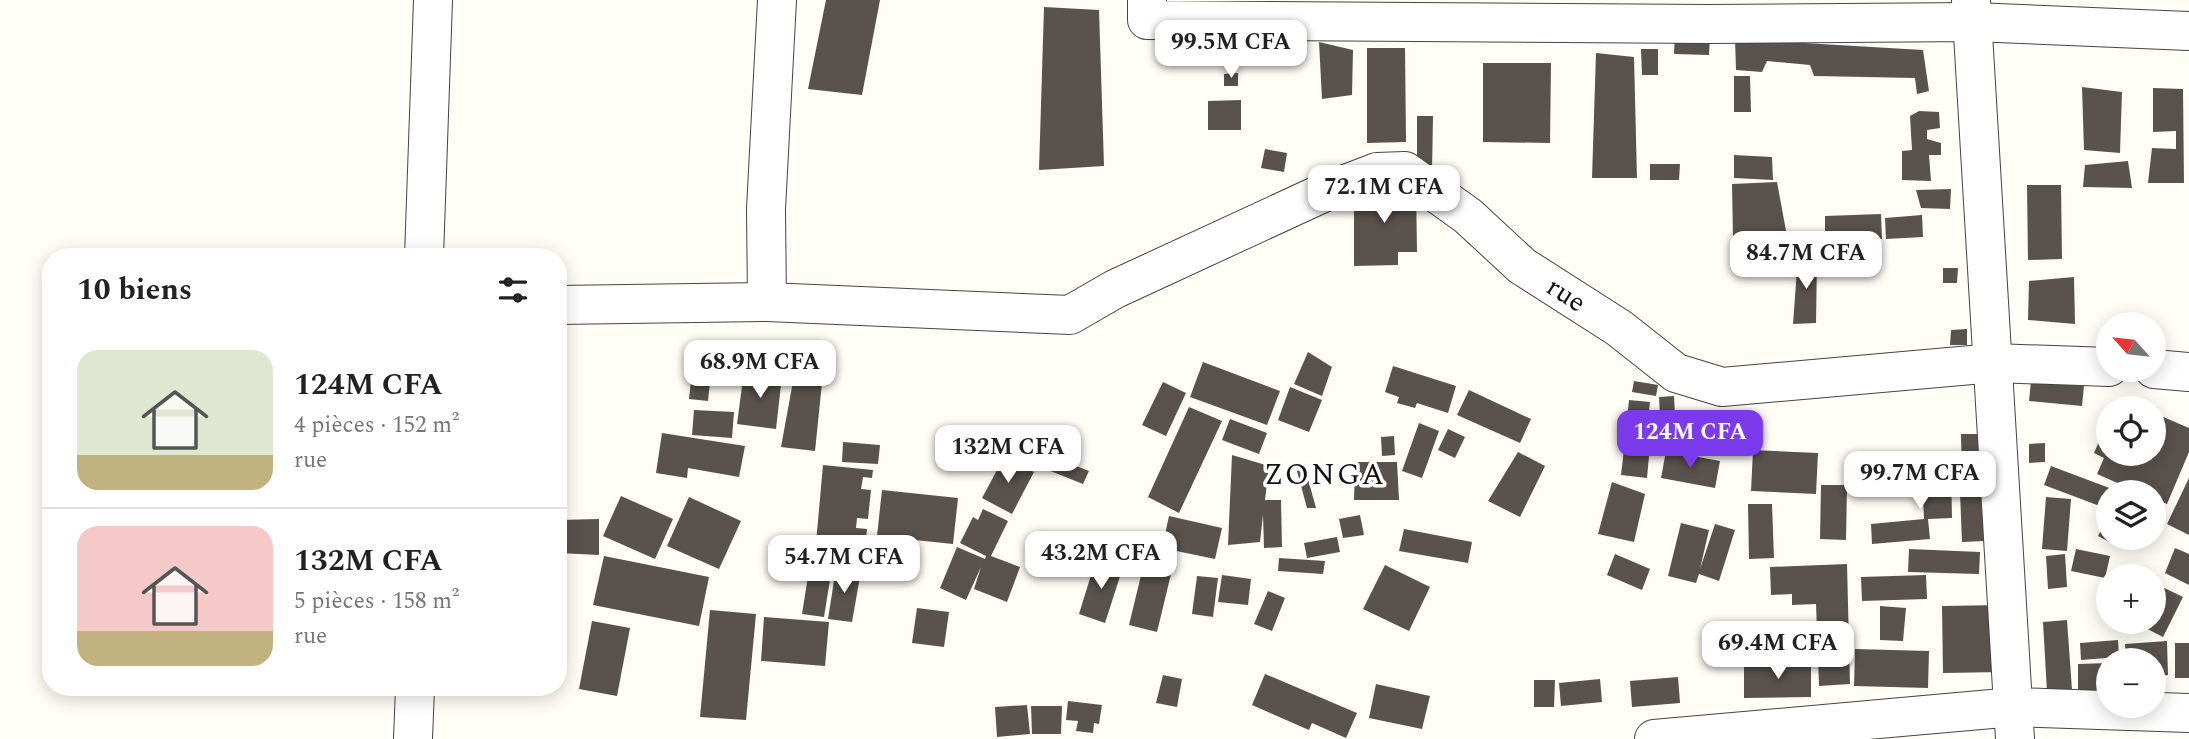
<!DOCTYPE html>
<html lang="fr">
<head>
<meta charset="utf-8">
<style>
  body { margin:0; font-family:Spectral,serif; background:#f2f2f2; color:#222; height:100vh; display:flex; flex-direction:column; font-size:26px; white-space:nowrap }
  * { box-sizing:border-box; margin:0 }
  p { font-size:23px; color:#767676 }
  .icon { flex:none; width:38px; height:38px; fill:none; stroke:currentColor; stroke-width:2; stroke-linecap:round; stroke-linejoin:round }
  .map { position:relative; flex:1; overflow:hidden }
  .sheet { position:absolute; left:42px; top:248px; width:525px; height:448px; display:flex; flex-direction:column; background:#fff; border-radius:28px; box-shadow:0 4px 18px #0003 }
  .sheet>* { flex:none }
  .needle { width:46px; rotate:297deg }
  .fabs { position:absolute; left:2096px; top:312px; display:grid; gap:14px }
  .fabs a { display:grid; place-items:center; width:70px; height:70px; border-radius:50%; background:#fff; box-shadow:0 4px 18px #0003; font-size:35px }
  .price { position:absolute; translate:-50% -60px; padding:0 16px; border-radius:14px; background:#fff; color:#222; font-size:23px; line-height:46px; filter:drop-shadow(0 2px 4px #0008) }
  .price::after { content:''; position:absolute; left:50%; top:42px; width:21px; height:16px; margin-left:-10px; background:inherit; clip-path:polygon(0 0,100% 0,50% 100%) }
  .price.on { background:#7c3aed; color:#fff }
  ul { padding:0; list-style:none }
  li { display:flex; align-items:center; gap:21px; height:175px; padding:0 35px }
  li+li { border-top:2px solid #e0e0e0 }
  li span { display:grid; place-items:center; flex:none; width:196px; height:140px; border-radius:21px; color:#555 }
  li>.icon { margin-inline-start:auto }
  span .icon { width:84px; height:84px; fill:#fffc; stroke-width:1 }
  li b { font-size:30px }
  h2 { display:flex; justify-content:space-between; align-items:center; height:84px; padding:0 35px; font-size:30px }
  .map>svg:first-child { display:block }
</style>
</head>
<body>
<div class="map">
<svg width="2189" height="739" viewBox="0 0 2189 739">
  <rect width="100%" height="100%" fill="#fffdf5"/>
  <!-- building -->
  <g fill="#5a524d">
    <polygon points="826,0 880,0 862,95 808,89"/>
    <polygon points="1044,7 1099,10 1104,166 1039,170"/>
    <polygon points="1675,34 1710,35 1709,55 1674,54"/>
    <polygon points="1735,39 1923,50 1929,91 1917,94 1915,78 1814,76 1810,65 1767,61 1762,72 1736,70"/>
    <polygon points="1319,42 1353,50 1352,95 1322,99"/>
    <polygon points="1367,48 1405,48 1406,142 1367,143"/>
    <polygon points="1641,49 1658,49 1658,75 1642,75"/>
    <polygon points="1596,53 1634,57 1637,178 1592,178"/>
    <polygon points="1483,63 1551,63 1550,143 1483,142"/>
    <polygon points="1238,73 1238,86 1224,86 1224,74"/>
    <polygon points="1734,76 1750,76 1751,112 1734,112"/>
    <polygon points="2082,87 2122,92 2120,153 2084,150"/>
    <polygon points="2153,88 2183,89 2184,183 2148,183 2152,148 2176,149 2176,131 2153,132"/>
    <polygon points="1241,100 1241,130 1208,130 1208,101"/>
    <polygon points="1919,111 1939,112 1940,128 1927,130 1927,139 1941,143 1941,155 1929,155 1931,181 1902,180 1902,151 1912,150 1910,116"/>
    <polygon points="1417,116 1433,116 1432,171 1417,170"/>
    <polygon points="1265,149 1287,153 1284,172 1261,168"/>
    <polygon points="1734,155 1772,157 1773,180 1734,178"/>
    <polygon points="2128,161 2132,188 2083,187 2085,165"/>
    <polygon points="1650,164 1680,164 1679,180 1650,180"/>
    <polygon points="1777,182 1789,247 1733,239 1732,184"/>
    <polygon points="2027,185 2061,185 2062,259 2028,260"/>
    <polygon points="1416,187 1417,252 1398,252 1398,265 1354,266 1354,188"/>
    <polygon points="1951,189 1950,209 1921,208 1916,190"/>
    <polygon points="1881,214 1882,239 1825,241 1825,216"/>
    <polygon points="1922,215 1923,237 1886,239 1885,218"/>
    <polygon points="1798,256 1817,259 1816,323 1793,324"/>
    <polygon points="1943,268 1958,268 1957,283 1943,283"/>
    <polygon points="2074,277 2075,324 2028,320 2029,281"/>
    <polygon points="1967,329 1967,345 1950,345 1951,330"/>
    <polygon points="1308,352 1332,367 1322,396 1294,384"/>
    <polygon points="1203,362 1280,391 1267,425 1190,397"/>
    <polygon points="1393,366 1456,386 1448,413 1417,403 1415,408 1397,403 1399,397 1385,392"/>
    <polygon points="744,371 782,376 776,429 737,424"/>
    <polygon points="794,376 822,383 815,451 781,447"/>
    <polygon points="691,380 710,382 708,401 689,399"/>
    <polygon points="1634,381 1658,385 1656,396 1632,392"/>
    <polygon points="2031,381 2084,386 2082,406 2029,401"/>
    <polygon points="1163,382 1186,393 1166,436 1142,425"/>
    <polygon points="1290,387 1322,400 1309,432 1278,420"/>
    <polygon points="1469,390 1531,419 1520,443 1457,415"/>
    <polygon points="1674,396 1675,415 1660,416 1659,397"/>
    <polygon points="1629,400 1650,402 1647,431 1626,429"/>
    <polygon points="1189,407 1222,421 1179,513 1148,497"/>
    <polygon points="694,410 734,412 732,438 692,435"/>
    <polygon points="2154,413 2189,428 2189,452 2167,504 2154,499 2154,492 2138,492 2097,474 2104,458 2094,453 2109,418 2109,453 2154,453"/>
    <polygon points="1230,419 1267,433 1259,454 1222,440"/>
    <polygon points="1419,423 1439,431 1422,478 1402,471"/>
    <polygon points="1448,429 1465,437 1455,458 1438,450"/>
    <polygon points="1626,432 1651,435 1647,478 1621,475"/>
    <polygon points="662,433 745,446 739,477 688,468 687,478 656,473"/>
    <polygon points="1961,434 1987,434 1989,485 1962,486"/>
    <polygon points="1394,436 1395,455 1382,456 1381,437"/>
    <polygon points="843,442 880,445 878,464 842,462"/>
    <polygon points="2045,443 2045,462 2029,463 2029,444"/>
    <polygon points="1753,450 1818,453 1816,494 1751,491"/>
    <polygon points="1666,451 1720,461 1715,488 1661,478"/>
    <polygon points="1518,452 1545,466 1520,517 1488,501"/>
    <polygon points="1043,453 1089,471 1083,484 1038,466"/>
    <polygon points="1232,455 1269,466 1265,500 1281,500 1282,547 1264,548 1263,515 1260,542 1228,545"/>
    <polygon points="1004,457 1034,472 1012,514 982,498"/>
    <polygon points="1856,459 1918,467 1919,491 1852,480"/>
    <polygon points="1355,462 1397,462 1399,500 1354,500"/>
    <polygon points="823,465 873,470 872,478 863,477 861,489 871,490 868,519 857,518 856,528 867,529 865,548 816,543"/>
    <polygon points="2051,466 2112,489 2111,492 2109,492 2105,508 2044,485"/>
    <polygon points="1305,468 1316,508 1307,508 1297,471"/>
    <polygon points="1951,469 1952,518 1928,519 1930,539 1872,544 1871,524 1924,519 1922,470"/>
    <polygon points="2189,478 2189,535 2167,524"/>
    <polygon points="1612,482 1645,494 1634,542 1598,534"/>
    <polygon points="1821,485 1847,485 1846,540 1820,539"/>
    <polygon points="882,490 958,498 953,544 877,536"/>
    <polygon points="1983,491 1985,541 1962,542 1960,492"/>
    <polygon points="621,496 673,519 655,559 603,536"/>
    <polygon points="689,497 741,521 719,569 667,546"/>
    <polygon points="2046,497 2071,499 2067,551 2042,549"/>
    <polygon points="1748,504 1772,504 1774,558 1749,559"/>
    <polygon points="983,509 1008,521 991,556 1020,567 1007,602 974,589 981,567 966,600 940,588 957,547 985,559 986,556 960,543 973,517 978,520"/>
    <polygon points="1360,515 1364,535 1343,538 1339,519"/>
    <polygon points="2109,515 2109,537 2125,537 2119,547 2098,536"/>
    <polygon points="1169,516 1222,528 1215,559 1162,548"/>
    <polygon points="599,519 599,555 558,553 558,520"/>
    <polygon points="1681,523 1709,530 1700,569 1715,524 1735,530 1719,581 1699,574 1696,583 1668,576"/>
    <polygon points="1404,529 1472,542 1468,563 1399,551"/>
    <polygon points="1337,537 1340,552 1307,558 1304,543"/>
    <polygon points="2175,548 2189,554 2189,585 2165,573"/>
    <polygon points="1909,549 1980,552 1979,574 1908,572"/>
    <polygon points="2076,549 2110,556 2105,578 2071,571"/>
    <polygon points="812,551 834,555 824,617 802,614"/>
    <polygon points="1615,554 1650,569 1642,590 1607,575"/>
    <polygon points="2065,554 2067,587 2048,589 2046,556"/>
    <polygon points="604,556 709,577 699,626 593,605"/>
    <polygon points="1279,558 1325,561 1323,574 1278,571"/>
    <polygon points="1096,559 1123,567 1105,623 1079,614"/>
    <polygon points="1144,563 1172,570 1157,632 1129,625"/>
    <polygon points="1847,564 1850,684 1819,686 1816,604 1792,605 1792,594 1771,595 1770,567"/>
    <polygon points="1385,565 1430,587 1409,631 1363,609"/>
    <polygon points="836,568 861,571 852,622 828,619"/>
    <polygon points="1222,575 1251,579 1248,605 1218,602"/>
    <polygon points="1926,575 1927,599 1862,601 1861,577"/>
    <polygon points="1197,576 1218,578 1213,617 1192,614"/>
    <polygon points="2154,583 2183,597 2163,637 2132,621 2154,621"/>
    <polygon points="1268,591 1285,598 1272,631 1254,624"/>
    <polygon points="2002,605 2003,672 1943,673 1942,606"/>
    <polygon points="1880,606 1906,608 1903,641 1880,640"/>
    <polygon points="917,608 949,612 944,647 912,643"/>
    <polygon points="710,610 756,614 746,720 700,717"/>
    <polygon points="764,617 829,622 825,666 761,661"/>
    <polygon points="2067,620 2072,690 2047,692 2043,622"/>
    <polygon points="592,621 630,628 617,696 579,689"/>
    <polygon points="2118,640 2119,657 2081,660 2080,643"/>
    <polygon points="2167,641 2168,675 2154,676 2154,660 2126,660 2125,644"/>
    <rect x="2175" y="643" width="14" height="35"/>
    <polygon points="1855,649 1929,651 1928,688 1854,686"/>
    <polygon points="2109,663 2109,694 2078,694 2078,664"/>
    <polygon points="1811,664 1811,697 1744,698 1744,665"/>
    <polygon points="1265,674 1357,713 1346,738 1312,723 1309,730 1252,705"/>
    <polygon points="1163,675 1182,679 1177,707 1156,703"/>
    <polygon points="1678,677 1680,703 1632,707 1630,681"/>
    <polygon points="1600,679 1602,702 1561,706 1559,683"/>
    <polygon points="1534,680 1555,680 1554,707 1534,707"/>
    <polygon points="1376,684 1430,696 1422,729 1369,718"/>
    <polygon points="1068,701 1102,705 1099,724 1094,723 1093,733 1076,731 1078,721 1066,720"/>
    <polygon points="1027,705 1030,734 997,737 995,707"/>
    <polygon points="1031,706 1062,706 1061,734 1032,734"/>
  </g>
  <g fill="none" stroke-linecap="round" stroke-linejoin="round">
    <!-- minor casing -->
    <g stroke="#444" stroke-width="40">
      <g id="minor">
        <polyline points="1147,0 1147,20 1708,24 1973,22 2189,31"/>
        <polyline points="1971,0 2015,739"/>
        <polyline points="424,257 433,0"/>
        <polyline points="767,302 766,209 777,0"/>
        <path id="s1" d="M558 305 767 302 1070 315 1115 289 1325 192 1377 172 1405 171 1468 216 1522 266 1619 328 1676 373 1722 387 1994 363 2109 367"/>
        <polyline points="2154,369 2189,372"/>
        <polyline points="413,739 415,688"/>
        <polyline points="1654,739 2014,707 2189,713"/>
      </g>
    </g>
    <!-- minor -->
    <use href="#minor" stroke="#fff" stroke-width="38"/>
  </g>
  <g text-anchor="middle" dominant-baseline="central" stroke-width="7" stroke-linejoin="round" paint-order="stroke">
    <!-- street labels -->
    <g font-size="28" fill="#111" stroke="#fff">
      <text stroke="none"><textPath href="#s1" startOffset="1083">rue</textPath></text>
    </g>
    <!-- neighbourhood labels -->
    <g font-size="30" letter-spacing="2" fill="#111" stroke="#fff">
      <text x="1325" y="475">ZONGA</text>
    </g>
  </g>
</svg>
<div class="fabs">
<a><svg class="needle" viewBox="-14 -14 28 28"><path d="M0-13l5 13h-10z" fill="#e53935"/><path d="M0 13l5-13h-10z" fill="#767676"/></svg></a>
<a><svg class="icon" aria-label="locate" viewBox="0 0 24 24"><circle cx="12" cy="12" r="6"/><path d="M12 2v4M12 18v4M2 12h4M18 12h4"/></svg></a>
<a><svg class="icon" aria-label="layers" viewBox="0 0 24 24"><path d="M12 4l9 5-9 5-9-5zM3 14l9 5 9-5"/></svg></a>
<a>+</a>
<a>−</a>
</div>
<b class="price" style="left:1231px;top:80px">99.5M CFA</b>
<b class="price" style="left:1384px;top:225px">72.1M CFA</b>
<b class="price" style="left:1806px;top:291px">84.7M CFA</b>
<b class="price" style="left:760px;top:400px">68.9M CFA</b>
<b class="price on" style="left:1690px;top:470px">124M CFA</b>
<b class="price" style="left:1008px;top:485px">132M CFA</b>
<b class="price" style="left:1920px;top:511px">99.7M CFA</b>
<b class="price" style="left:1101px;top:591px">43.2M CFA</b>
<b class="price" style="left:844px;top:595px">54.7M CFA</b>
<b class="price" style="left:1778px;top:681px">69.4M CFA</b>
<section class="sheet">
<h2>10 biens<svg class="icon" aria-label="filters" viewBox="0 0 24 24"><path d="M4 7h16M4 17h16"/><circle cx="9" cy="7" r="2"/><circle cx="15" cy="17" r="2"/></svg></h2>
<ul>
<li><span style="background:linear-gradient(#dfe7d0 75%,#c2b280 0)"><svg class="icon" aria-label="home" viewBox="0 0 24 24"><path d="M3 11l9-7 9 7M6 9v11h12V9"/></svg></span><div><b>124M CFA</b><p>4 pièces · 152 m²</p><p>rue</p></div></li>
<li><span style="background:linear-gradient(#f6c9c9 75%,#c2b280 0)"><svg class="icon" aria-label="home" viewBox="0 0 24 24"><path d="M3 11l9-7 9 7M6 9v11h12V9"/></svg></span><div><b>132M CFA</b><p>5 pièces · 158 m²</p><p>rue</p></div></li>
</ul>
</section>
</div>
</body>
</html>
